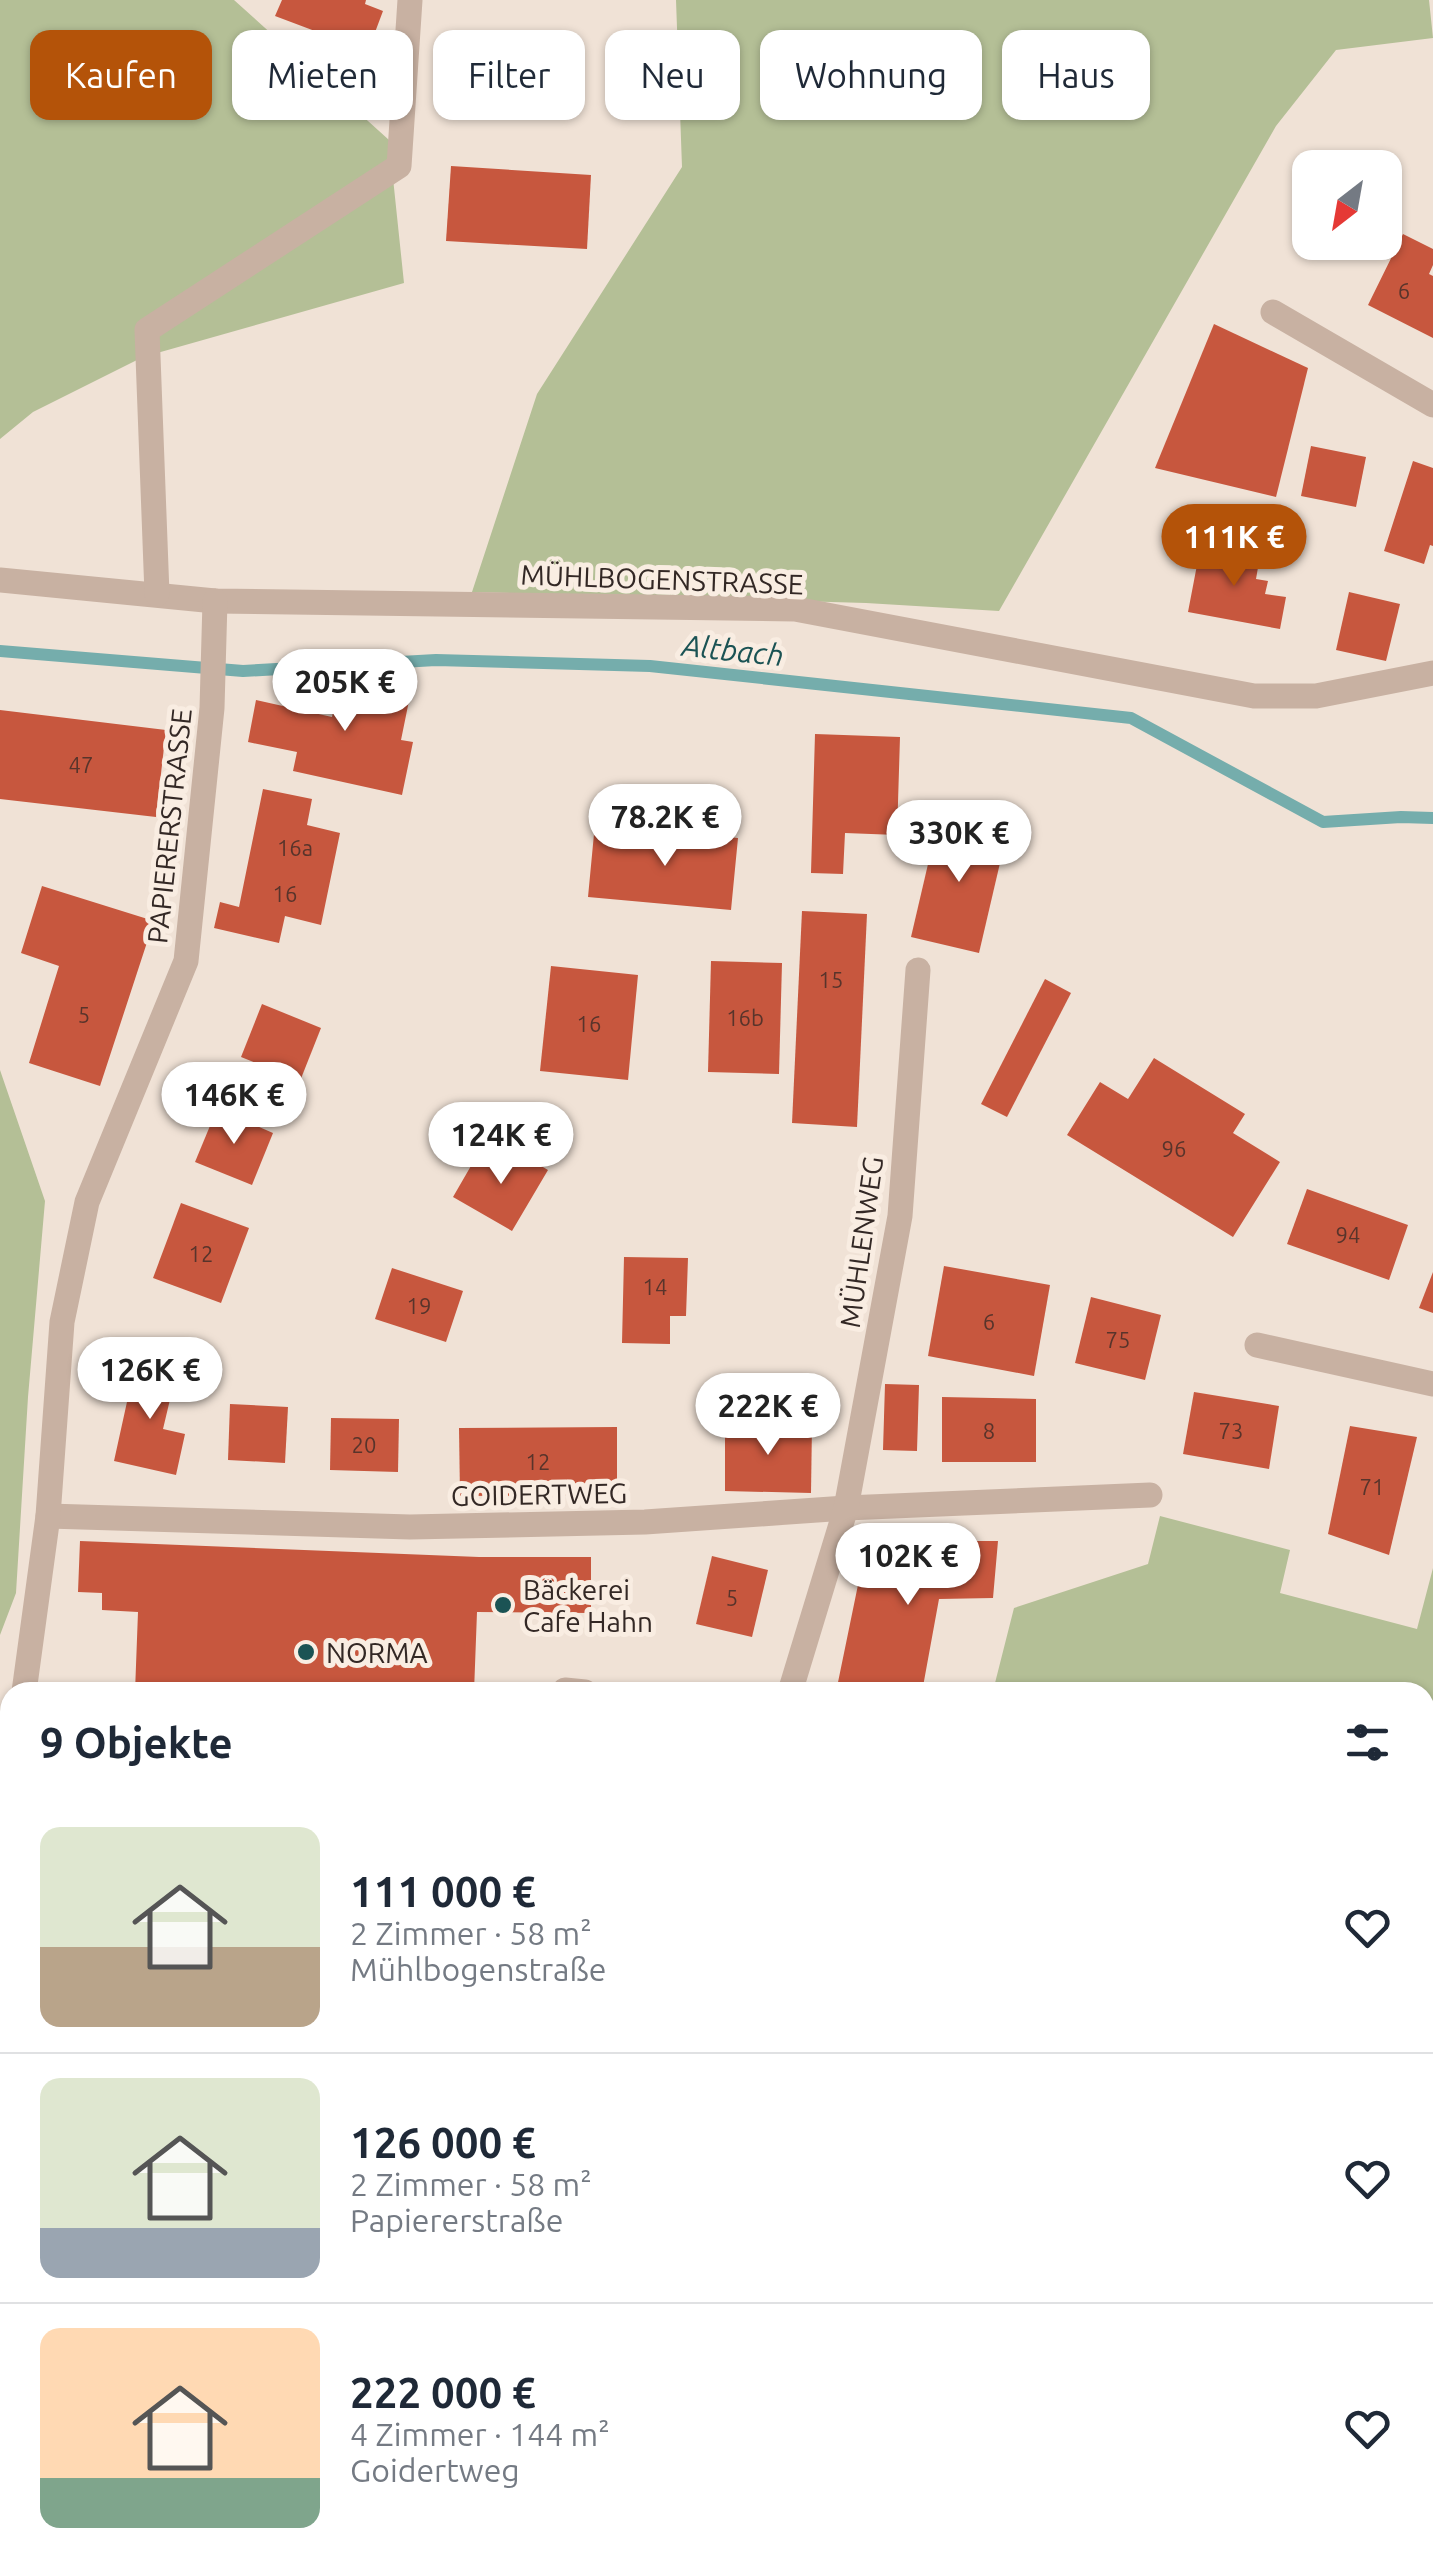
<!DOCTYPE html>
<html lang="de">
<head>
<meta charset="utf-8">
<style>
  body { margin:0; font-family:Ubuntu,sans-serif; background:#f6f6f7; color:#1f2937; height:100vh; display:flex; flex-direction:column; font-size:38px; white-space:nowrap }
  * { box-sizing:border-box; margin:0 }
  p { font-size:32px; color:#747a83 }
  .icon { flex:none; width:55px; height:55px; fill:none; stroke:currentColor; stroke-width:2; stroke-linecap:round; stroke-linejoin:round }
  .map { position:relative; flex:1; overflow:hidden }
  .drawer { position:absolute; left:0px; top:1682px; width:1435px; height:892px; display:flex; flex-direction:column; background:#fff; border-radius:30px 30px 0 0; box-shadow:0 2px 8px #0004 }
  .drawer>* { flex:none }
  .banner { position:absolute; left:30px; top:30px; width:1375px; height:90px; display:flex; gap:20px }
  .needle { width:65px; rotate:211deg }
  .tools { position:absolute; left:1292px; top:150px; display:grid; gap:20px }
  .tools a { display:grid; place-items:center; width:110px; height:110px; border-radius:20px; background:#fff; box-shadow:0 2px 8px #0004; font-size:50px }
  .price { position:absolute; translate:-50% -85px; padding:0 22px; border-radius:35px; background:#fff; color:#222; font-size:32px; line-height:65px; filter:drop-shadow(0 2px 5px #0008) }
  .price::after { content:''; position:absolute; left:50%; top:60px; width:30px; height:22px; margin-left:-15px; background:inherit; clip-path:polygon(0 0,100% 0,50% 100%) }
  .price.current { background:#b45309; color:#fff }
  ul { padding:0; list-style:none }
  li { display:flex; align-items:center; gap:30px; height:250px; padding:0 40px }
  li+li { border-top:2px solid #e0e1e3 }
  li span { display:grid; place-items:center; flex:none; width:280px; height:200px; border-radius:20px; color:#555 }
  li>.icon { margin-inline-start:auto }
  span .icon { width:120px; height:120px; fill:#fffc; stroke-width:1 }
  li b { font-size:42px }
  h2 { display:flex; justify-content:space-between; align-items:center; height:120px; padding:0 40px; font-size:42px }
  .chip { padding:0 35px; border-radius:20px; background:#fff; box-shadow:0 2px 8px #0004; font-size:35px; line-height:90px }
  .chip.current { background:#b45309; color:#fff }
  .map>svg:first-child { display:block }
</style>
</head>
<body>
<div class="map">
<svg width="1433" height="2573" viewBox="0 0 1433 2573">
  <rect width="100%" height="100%" fill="#f0e2d6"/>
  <!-- green -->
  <g fill="#b4bf96">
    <polygon points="0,0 234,0 389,140 404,283 143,357 33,412 0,439"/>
    <polygon points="676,0 1429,0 1433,38 1336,50 1276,126 999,611 866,603 472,592 537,394 682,167"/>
    <polygon points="0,1070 45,1201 28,1397 16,1593 0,1635"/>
    <polygon points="1160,1516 1290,1550 1280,1593 1417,1629 1433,1568 1433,1798 1425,1796 1425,1692 1031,1692 995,1683 1014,1608 1148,1564"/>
    <polygon points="0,1876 10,1877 10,2264 0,2298"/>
    <polygon points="1425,2423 1433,2424 1433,2573 1346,2573 1348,2565 1425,2565"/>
  </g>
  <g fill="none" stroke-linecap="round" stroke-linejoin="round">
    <!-- stream -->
    <polyline stroke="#75adac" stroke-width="12" points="0,651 243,671 436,660 650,666 1131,718 1323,822 1401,817 1433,818"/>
  </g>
  <!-- building -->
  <g fill="#c7573e">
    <polygon points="282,0 366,0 365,4 383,11 368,51 275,16"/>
    <polygon points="463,48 571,53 569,97 462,93"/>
    <polygon points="451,166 591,175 587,249 446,241"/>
    <polygon points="1403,234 1433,249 1433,265 1429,274 1433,276 1433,338 1368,305"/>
    <polygon points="1214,324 1308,368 1276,497 1155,468"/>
    <polygon points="1311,446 1366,457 1356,507 1301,496"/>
    <polygon points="1413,461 1433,468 1433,546 1430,545 1424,564 1384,551"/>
    <polygon points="1201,544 1260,556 1256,579 1268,581 1265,594 1286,597 1280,629 1188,612"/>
    <polygon points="1349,592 1400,604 1386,661 1336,650"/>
    <polygon points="342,671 412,686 401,740 413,742 402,795 293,771 297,752 248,742 256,700 332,717"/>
    <polygon points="0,710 166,730 156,817 0,799"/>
    <polygon points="815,734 900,737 897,835 845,833 843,874 811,873"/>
    <polygon points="263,789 312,799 307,825 340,833 321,925 285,916 279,943 214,928 220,902 239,907"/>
    <polygon points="939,817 1007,833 979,953 911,937"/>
    <polygon points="651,830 738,838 731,910 588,897 594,834 650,839"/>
    <polygon points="42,886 154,921 100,1086 29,1063 59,966 21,953"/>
    <polygon points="802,911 867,914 857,1127 792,1123"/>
    <polygon points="711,961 782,963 779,1074 708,1072"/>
    <polygon points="551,966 638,975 628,1080 540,1071"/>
    <polygon points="1045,979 1071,993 1007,1117 981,1104"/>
    <polygon points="262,1004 321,1028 300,1081 241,1057"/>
    <polygon points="1154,1058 1245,1114 1233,1133 1280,1162 1233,1237 1067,1135 1100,1082 1128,1099"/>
    <polygon points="217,1109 273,1133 252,1185 195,1162"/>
    <polygon points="514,1150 548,1170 512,1231 453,1197 479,1152 504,1166"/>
    <polygon points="1307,1189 1408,1225 1389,1280 1287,1244"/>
    <polygon points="181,1203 249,1228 221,1303 153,1278"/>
    <polygon points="624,1257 688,1258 686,1316 670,1316 670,1344 622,1343"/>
    <polygon points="944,1266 1050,1285 1034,1376 928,1356"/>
    <polygon points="392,1268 463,1291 446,1342 375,1319"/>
    <polygon points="1433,1272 1433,1313 1419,1308"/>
    <polygon points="1091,1297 1161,1315 1145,1380 1075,1363"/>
    <polygon points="136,1361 177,1370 163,1429 185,1434 176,1475 114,1461"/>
    <polygon points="885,1384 919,1385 917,1451 883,1450"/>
    <polygon points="1194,1392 1279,1406 1269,1469 1183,1454"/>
    <polygon points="942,1397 1036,1399 1036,1462 942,1462"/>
    <polygon points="230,1404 288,1407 285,1463 228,1460"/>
    <polygon points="331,1418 399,1419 398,1472 330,1470"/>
    <polygon points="725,1423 812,1424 811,1493 725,1491"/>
    <polygon points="1350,1426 1417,1437 1389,1555 1328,1534"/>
    <polygon points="617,1427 617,1495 460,1496 459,1428"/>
    <polygon points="80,1541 479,1557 591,1557 591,1613 477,1612 474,1692 135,1692 138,1612 102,1610 102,1593 78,1592"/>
    <polygon points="867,1541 998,1541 993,1598 939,1599 922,1692 836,1692"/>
    <polygon points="712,1556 768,1570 752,1637 696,1624"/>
    <polygon points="1433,1872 1433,1992 1425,1989 1425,1893"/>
    <polygon points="1425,2302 1433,2303 1433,2355 1425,2353"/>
    <polygon points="0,2341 10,2342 10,2376 0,2375"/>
    <polygon points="0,2394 10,2395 10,2524 6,2573 0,2573"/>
    <polygon points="95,2565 386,2565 385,2573 95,2573"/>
    <polygon points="859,2565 950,2565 948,2573 886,2573"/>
    <polygon points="1014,2565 1083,2565 1081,2573 1012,2573"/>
    <polygon points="1176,2565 1222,2565 1220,2573 1174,2573"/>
    <polygon points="1279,2565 1345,2565 1344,2573 1277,2573"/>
  </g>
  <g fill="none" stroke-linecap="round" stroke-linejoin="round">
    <!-- minor -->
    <g stroke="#c8b1a2" stroke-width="25">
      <polyline points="1273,312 1433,405"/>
      <polyline points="0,580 215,601 795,609 1254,696 1316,696 1433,673"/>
      <polyline points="157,594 147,330 399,166 410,0"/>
      <polyline points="1257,1345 1433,1384"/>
      <polyline points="48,1516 410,1527 645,1522 846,1508 1150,1495"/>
      <polyline points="565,1690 585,1692"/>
      <polyline points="24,1692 48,1516 62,1322 87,1202 186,961 212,708 215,601"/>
      <polyline points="790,1692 846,1508 900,1216 918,970"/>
      <polyline points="1425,2033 1433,2035"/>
      <polyline points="674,2565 695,2573"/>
      <polyline points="29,2573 30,2565"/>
      <polyline points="490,2573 491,2565"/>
    </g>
    <!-- major -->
    <g stroke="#755e55" stroke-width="25">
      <polyline points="0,1802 10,1805"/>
      <polyline points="1425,2183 1433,2185"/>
    </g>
  </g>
  <!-- markers -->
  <g fill="#1b5354" stroke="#f9ede2" stroke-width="4">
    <circle cx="503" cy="1605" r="10"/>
    <circle cx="306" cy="1652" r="10"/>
  </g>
  <g text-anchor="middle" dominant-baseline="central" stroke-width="10" stroke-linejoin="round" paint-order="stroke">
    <!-- number labels -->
    <g font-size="22" fill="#58342b">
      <text x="1404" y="290">6</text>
      <text x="81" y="764">47</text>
      <text x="295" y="847">16a</text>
      <text x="285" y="893">16</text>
      <text x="831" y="979">15</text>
      <text x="84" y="1014">5</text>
      <text x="745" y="1017">16b</text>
      <text x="589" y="1023">16</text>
      <text x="1174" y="1148">96</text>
      <text x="1348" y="1234">94</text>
      <text x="201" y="1253">12</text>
      <text x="655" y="1286">14</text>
      <text x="419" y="1305">19</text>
      <text x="989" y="1321">6</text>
      <text x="1118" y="1339">75</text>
      <text x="989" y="1430">8</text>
      <text x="1231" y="1430">73</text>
      <text x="364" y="1444">20</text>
      <text x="538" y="1461">12</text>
      <text x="1372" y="1486">71</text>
      <text x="732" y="1597">5</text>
    </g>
    <!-- street labels -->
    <g font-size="28" fill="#332825" stroke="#f9ede2">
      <text transform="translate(662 579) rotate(2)">MÜHLBOGENSTRASSE</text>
      <text transform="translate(169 826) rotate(-84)">PAPIERERSTRASSE</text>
      <text transform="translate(861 1242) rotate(-82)">MÜHLENWEG</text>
      <text transform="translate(539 1494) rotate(-1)">GOIDERTWEG</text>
    </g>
    <!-- poi labels -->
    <g font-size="28" fill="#332825" stroke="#f9ede2" text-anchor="start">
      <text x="523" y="1589">Bäckerei<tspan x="523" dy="32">Cafe Hahn</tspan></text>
      <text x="326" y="1652">NORMA</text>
    </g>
    <!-- water labels -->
    <g font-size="30" font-style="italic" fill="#1b5354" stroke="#f9ede2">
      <text transform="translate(733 650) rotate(6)">Altbach</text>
    </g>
  </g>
</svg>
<div class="tools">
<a><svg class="needle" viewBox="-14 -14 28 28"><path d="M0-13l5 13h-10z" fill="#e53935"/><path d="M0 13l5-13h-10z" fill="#747a83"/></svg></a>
</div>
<b class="price current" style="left:1234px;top:589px">111K €</b>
<b class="price" style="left:345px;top:734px">205K €</b>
<b class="price" style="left:665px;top:869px">78.2K €</b>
<b class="price" style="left:959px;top:885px">330K €</b>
<b class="price" style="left:234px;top:1147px">146K €</b>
<b class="price" style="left:501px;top:1187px">124K €</b>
<b class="price" style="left:150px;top:1422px">126K €</b>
<b class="price" style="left:768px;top:1458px">222K €</b>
<b class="price" style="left:908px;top:1608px">102K €</b>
<div class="banner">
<a class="chip current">Kaufen</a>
<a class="chip">Mieten</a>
<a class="chip">Filter</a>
<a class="chip">Neu</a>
<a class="chip">Wohnung</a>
<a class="chip">Haus</a>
</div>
<section class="drawer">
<h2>9 Objekte<svg class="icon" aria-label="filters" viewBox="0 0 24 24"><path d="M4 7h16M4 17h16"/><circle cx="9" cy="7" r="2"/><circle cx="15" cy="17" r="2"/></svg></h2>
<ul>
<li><span style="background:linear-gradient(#dfe7d0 60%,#b9a48a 0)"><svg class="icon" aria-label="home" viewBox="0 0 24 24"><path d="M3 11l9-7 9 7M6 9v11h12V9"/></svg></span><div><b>111 000 €</b><p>2 Zimmer · 58 m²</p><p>Mühlbogenstraße</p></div><svg class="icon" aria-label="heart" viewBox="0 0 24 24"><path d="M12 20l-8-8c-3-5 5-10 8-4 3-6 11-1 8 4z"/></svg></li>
<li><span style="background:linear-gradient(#dfe7d0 75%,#9aa5b1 0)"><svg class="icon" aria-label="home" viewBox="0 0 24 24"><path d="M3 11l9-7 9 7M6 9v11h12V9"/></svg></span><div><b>126 000 €</b><p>2 Zimmer · 58 m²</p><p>Papiererstraße</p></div><svg class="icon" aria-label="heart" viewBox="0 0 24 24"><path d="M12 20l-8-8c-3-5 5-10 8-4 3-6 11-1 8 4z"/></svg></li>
<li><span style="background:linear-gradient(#ffd9b3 75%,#7fa58c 0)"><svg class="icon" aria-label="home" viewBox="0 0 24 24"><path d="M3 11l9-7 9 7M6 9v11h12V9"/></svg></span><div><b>222 000 €</b><p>4 Zimmer · 144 m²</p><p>Goidertweg</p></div><svg class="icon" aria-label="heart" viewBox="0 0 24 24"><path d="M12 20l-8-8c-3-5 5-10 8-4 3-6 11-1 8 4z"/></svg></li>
</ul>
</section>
</div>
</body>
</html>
